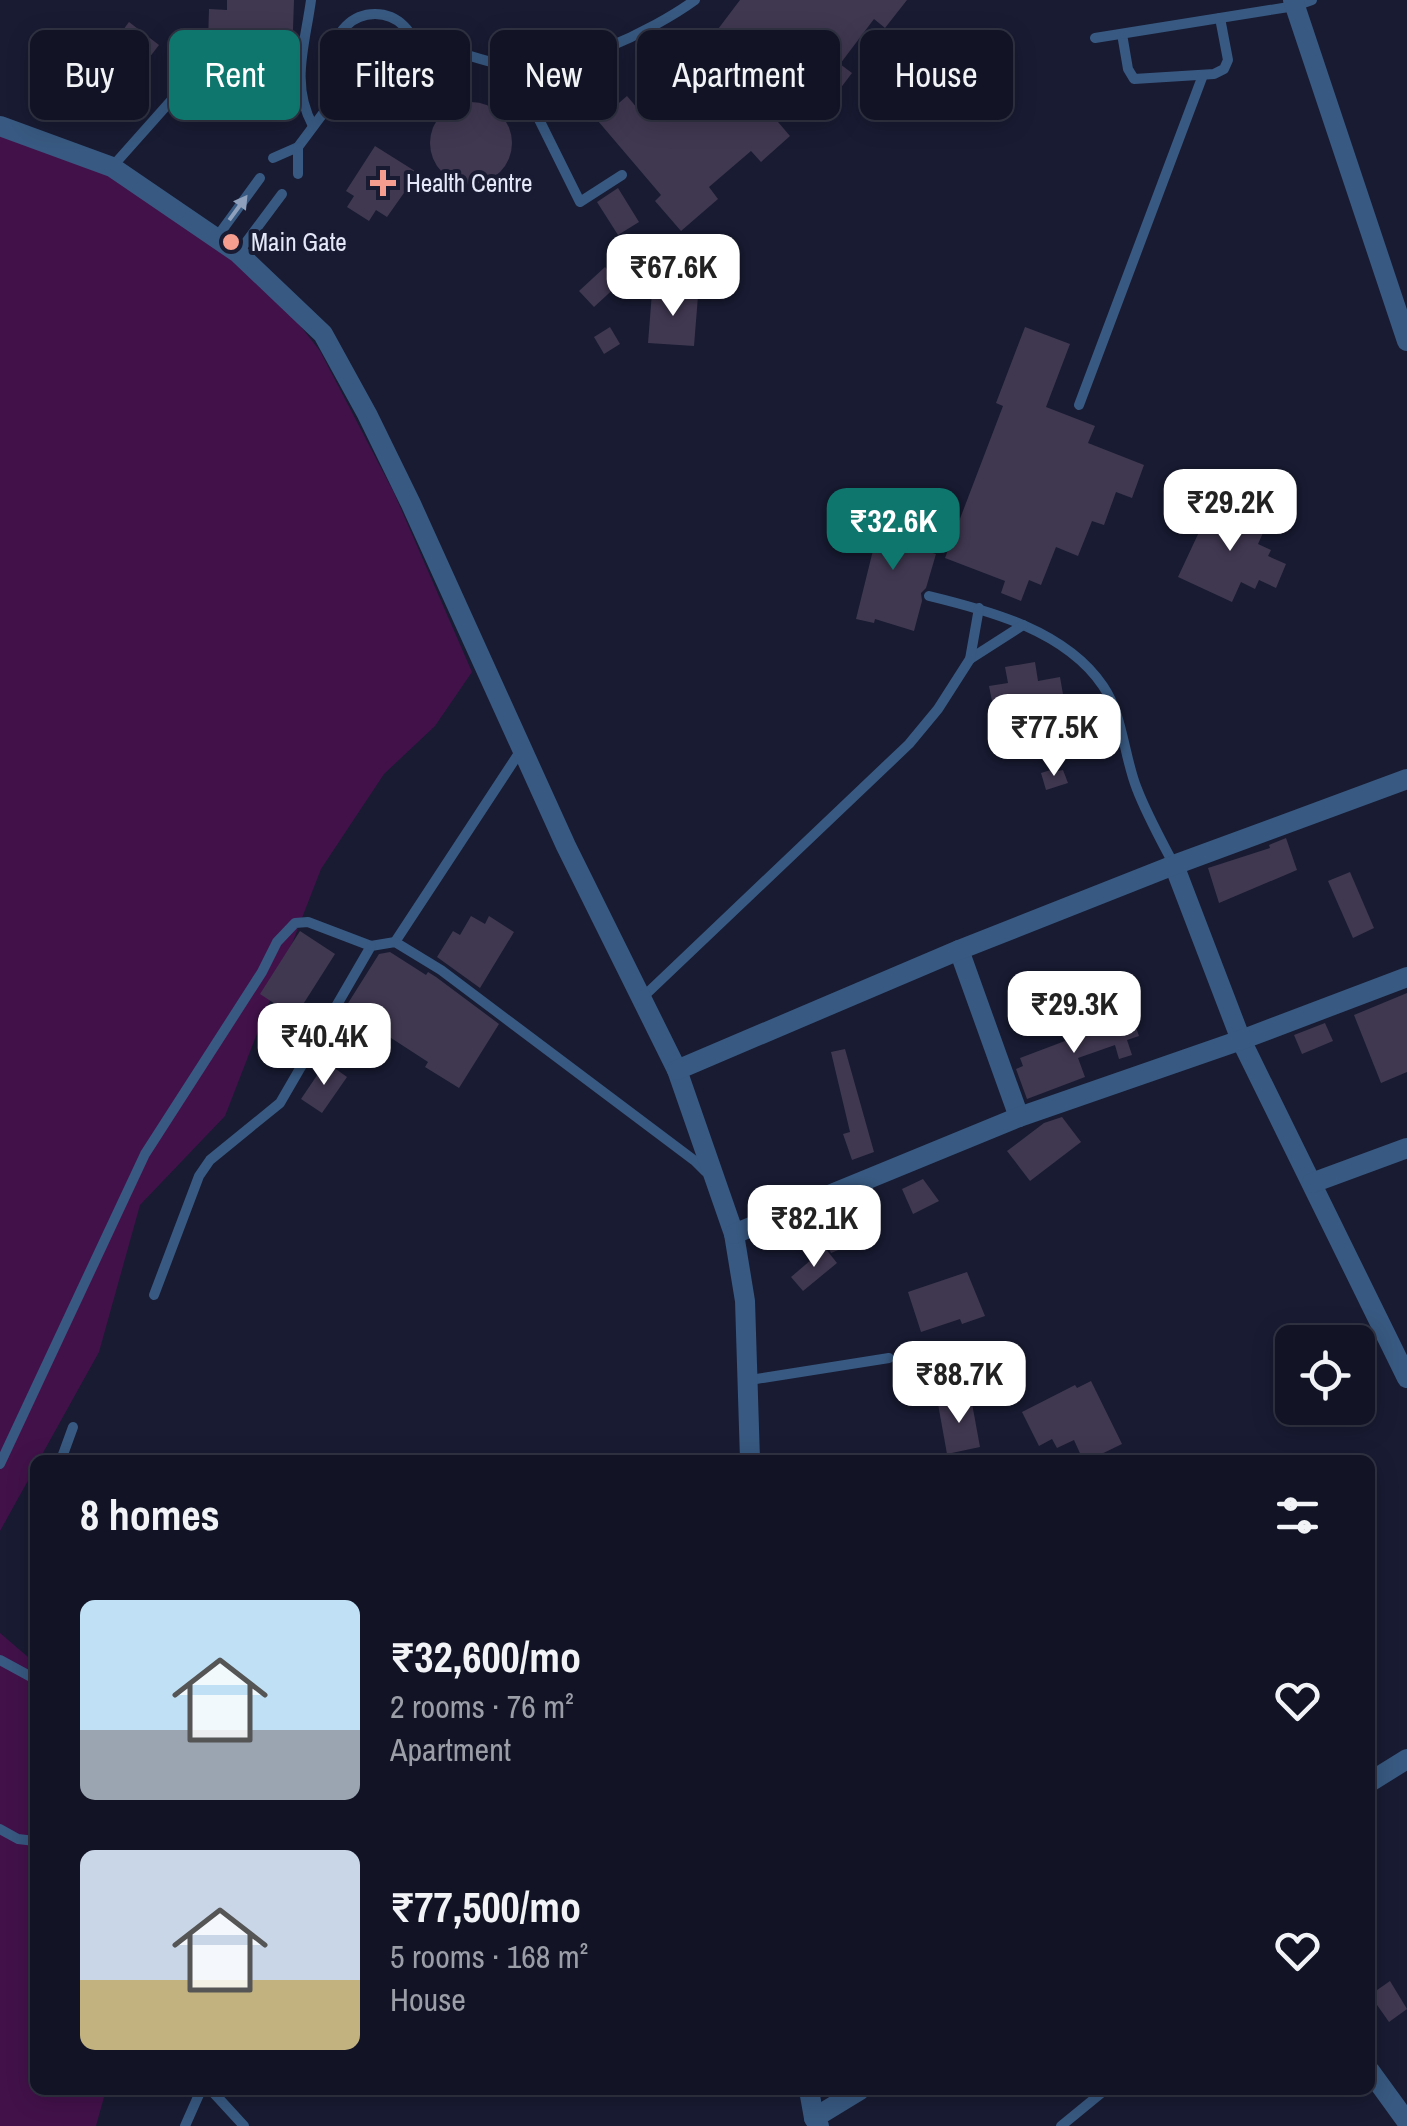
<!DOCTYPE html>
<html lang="en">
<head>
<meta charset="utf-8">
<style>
  body { margin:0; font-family:"Archivo Narrow",sans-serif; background:#1f2132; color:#f1f3f6; height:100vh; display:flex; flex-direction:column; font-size:38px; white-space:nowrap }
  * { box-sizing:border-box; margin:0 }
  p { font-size:32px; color:#9c9ea7 }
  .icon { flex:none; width:55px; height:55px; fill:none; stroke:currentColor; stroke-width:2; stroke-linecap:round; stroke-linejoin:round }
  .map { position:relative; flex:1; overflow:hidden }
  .sheet { position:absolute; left:30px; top:1455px; width:1345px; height:640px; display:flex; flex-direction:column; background:#121426; border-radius:15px; box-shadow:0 5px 25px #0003,0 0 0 2px #313343 }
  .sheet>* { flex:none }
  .banner { position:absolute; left:30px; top:30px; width:1348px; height:90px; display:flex; gap:20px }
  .fabs { position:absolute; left:1275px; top:1325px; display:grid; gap:20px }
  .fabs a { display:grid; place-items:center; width:100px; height:100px; border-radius:15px; background:#121426; box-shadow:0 5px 25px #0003,0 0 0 2px #313343; font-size:50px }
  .price { position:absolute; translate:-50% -85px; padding:0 22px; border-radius:20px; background:#fff; color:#222; font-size:32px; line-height:65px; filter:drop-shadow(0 2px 5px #0008) }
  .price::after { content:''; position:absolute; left:50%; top:60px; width:30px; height:22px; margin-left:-15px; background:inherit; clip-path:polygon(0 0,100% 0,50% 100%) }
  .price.selected { background:#0f766e; color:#fff }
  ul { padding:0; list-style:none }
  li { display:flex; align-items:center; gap:30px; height:250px; padding:0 50px }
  li span { display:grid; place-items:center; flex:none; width:280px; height:200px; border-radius:15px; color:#555 }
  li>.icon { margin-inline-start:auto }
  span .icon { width:120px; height:120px; fill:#fffc; stroke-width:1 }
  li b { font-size:42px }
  h2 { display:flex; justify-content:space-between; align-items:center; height:120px; padding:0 50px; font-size:42px }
  .pill { padding:0 35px; border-radius:15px; background:#121426; box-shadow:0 5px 25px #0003,0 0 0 2px #313343; font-size:35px; line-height:90px }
  .pill.selected { background:#0f766e; color:#fff }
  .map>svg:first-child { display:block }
</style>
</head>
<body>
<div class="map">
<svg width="1407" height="2126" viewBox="0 0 1407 2126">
  <rect width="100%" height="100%" fill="#181b32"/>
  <!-- green -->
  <g fill="#42114a">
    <polygon points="0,133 82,150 249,261 320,351 394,493 472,672 435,726 384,774 321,869 225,1116 140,1205 99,1352 39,1460 35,1460 35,1468 0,1531"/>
    <polygon points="0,1633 35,1663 35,2090 106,2090 96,2126 0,2126"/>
  </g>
  <!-- building -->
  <g fill="#403851">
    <polygon points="227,0 294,0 291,87 242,85 243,63 225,62 226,44 208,43 209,9 227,10"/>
    <polygon points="740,0 907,0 885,28 874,19 840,64 852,73 827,106 782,72 755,95 790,136 761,162 751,151 709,187 718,199 681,231 655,201 661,195 598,121 627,96 638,109 680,72 672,63 704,35 709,41"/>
    <polygon points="129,22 159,45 132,80 102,58"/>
    <circle cx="471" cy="143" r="41"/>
    <polygon points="375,146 418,173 387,217 376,210 369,221 347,207 354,196 346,191"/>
    <polygon points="618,188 639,222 618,235 597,202"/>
    <polygon points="605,267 620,283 594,307 579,291"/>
    <polygon points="652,292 698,296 694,346 648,343"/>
    <polygon points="610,327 620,344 604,354 594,337"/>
    <polygon points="1025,327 1070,344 1046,407 1095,426 1088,443 1144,465 1132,498 1116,492 1104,525 1092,521 1078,556 1056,547 1041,585 1029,580 1021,601 1001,593 1005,581 945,558 1003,406 996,403"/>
    <polygon points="857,499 902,512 894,542 936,554 926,588 921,593 922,601 914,631 875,619 874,623 856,619 880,522 852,515"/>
    <polygon points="1214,500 1267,524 1258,544 1271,550 1268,556 1286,564 1276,588 1259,580 1255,589 1241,582 1232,602 1178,577"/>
    <polygon points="1035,662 1038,681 1060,677 1064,700 1040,705 1044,723 1014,728 1009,703 993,706 989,686 1008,683 1005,667"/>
    <polygon points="1057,768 1058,771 1063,770 1068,783 1046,790 1041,773"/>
    <polygon points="1286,838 1297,870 1219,903 1208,868 1270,848 1269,845"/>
    <polygon points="1350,872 1374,928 1353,938 1328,881"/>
    <polygon points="471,916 485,924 489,916 514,932 480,988 437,957 453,931 460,935"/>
    <polygon points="300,931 335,954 295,1017 260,994"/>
    <polygon points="390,952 426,975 428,972 436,977 499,1024 459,1088 425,1067 428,1062 345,1008 379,954"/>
    <polygon points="1407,993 1407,1072 1381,1083 1354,1015"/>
    <polygon points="1131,1013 1139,1036 1127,1040 1132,1055 1119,1059 1115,1045 1078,1058 1085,1077 1027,1099 1016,1069 1023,1066 1020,1058 1094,1030 1093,1026"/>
    <polygon points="1325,1023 1333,1041 1302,1054 1294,1035"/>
    <polygon points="845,1049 874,1152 852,1160 843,1134 850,1132 831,1052"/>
    <polygon points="326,1062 347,1077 322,1113 301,1099"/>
    <polygon points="1062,1117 1081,1142 1030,1181 1007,1151 1044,1123"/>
    <polygon points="923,1179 939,1201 913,1214 902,1189"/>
    <polygon points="845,1203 860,1241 831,1253 822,1233 838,1226 831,1209"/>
    <polygon points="825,1248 837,1263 803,1291 791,1277"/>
    <polygon points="967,1272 985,1316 962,1324 960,1319 921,1332 908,1292"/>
    <polygon points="1091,1381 1122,1444 1089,1460 1083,1460 1074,1440 1057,1448 1052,1439 1039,1446 1022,1412 1075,1385 1077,1388"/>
    <polygon points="971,1398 980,1447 947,1454 938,1404"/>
    <polygon points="1390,1981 1407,2009 1389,2022 1370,1995"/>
  </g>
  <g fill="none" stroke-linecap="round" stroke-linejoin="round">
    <!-- lane -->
    <g stroke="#385981" stroke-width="10">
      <path d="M311 0C305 45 290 84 313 126"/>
      <circle cx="375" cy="55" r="41"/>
      <polyline points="1122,34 1128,69 1134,79 1214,74 1224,69 1228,60 1220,18"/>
      <path d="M413 37C444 47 477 60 509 66 561 76 654 30 695 0"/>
      <polyline points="1095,38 1295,6 1312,0"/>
      <polyline points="513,67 580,202 622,175"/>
      <polyline points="273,158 298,147 345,84"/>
      <polyline points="112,167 200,68"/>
      <polyline points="298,174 298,147"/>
      <polyline points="217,237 260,178"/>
      <polyline points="238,253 282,194"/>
      <polyline points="1079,405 1203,75"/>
      <path d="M929 596C991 611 1066 631 1103 686 1123 715 1124 757 1137 789 1147 815 1161 840 1174 865"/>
      <polyline points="970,659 1023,625"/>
      <polyline points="395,942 521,750"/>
      <polyline points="642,998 909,744 938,709 970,659 979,608"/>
      <polyline points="154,1295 199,1176 210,1160 280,1103 371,946 395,942 441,970 695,1161 706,1172"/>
      <polyline points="750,1380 889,1358"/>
      <polyline points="61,1460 73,1427"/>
      <polyline points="1056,1460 1061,1458"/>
      <polyline points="0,1464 145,1154 262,972 277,942 295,923 308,922 371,946"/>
      <polyline points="0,1660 35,1679"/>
      <polyline points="0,1829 18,1839 35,1841"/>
      <polyline points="211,2090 244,2126"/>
      <polyline points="185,2126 201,2090"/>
      <polyline points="1061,2126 1105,2090"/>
    </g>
    <!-- street -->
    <g stroke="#385981" stroke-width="20">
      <polyline points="1293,0 1407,341"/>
      <polyline points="0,126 112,167 238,253 323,334 367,414 411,504 566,846 677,1070 734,1234 745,1301 750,1460"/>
      <polyline points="1174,865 1241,1040 1407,1378"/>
      <polyline points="959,950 1019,1117"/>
      <polyline points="677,1070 959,950 1174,865 1407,779"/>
      <polyline points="1312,1183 1407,1148"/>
      <polyline points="734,1234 1019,1117 1241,1040 1407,977"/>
      <polyline points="1370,1782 1407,1759"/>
      <polyline points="1370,2071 1407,2122"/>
      <polyline points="809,2090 814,2118 819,2126"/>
      <polyline points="814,2118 860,2090"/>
    </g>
  </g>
  <!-- one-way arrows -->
  <defs><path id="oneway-solid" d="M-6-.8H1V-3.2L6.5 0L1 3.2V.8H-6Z" transform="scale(2.5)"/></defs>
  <use fill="#8ea0bc" href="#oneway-solid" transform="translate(238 208) rotate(-54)"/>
  <!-- markers -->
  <g fill="#f59d8f" stroke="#181b32" stroke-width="4">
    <path d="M378 168h10v10h10v10h-10v10h-10v-10h-10v-10h10z"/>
    <circle cx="231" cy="242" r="10"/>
  </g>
  <g text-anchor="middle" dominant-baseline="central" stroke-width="8" stroke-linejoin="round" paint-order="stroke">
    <!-- poi labels -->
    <g font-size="25" fill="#e4e7f7" stroke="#181b32" text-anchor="start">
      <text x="406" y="183">Health Centre</text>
      <text x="251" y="242">Main Gate</text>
    </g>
  </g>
</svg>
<div class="fabs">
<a><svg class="icon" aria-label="locate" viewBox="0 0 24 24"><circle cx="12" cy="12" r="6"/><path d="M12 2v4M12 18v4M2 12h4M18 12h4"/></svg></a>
</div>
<b class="price" style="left:673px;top:319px">₹67.6K</b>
<b class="price" style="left:1230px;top:554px">₹29.2K</b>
<b class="price selected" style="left:893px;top:573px">₹32.6K</b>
<b class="price" style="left:1054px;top:779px">₹77.5K</b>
<b class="price" style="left:1074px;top:1056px">₹29.3K</b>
<b class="price" style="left:324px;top:1088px">₹40.4K</b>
<b class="price" style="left:814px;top:1270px">₹82.1K</b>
<b class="price" style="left:959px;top:1426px">₹88.7K</b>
<div class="banner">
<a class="pill">Buy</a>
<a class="pill selected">Rent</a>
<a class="pill">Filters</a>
<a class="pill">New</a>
<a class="pill">Apartment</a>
<a class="pill">House</a>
</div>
<section class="sheet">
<h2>8 homes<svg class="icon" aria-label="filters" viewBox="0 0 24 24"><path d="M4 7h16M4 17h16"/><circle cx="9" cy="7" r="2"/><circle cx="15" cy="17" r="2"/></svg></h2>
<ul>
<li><span style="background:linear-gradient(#bfe0f5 65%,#9aa5b1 0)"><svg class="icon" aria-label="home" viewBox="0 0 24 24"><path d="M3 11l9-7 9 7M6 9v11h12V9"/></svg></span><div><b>₹32,600/mo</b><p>2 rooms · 76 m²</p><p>Apartment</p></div><svg class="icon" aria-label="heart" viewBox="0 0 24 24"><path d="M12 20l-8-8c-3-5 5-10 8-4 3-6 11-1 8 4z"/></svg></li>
<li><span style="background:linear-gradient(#c9d6e8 65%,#c2b280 0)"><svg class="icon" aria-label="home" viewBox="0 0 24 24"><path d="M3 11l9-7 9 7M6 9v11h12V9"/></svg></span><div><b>₹77,500/mo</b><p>5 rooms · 168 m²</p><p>House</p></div><svg class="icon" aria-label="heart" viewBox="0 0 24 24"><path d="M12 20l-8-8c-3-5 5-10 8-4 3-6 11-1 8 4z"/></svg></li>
</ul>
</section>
</div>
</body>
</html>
